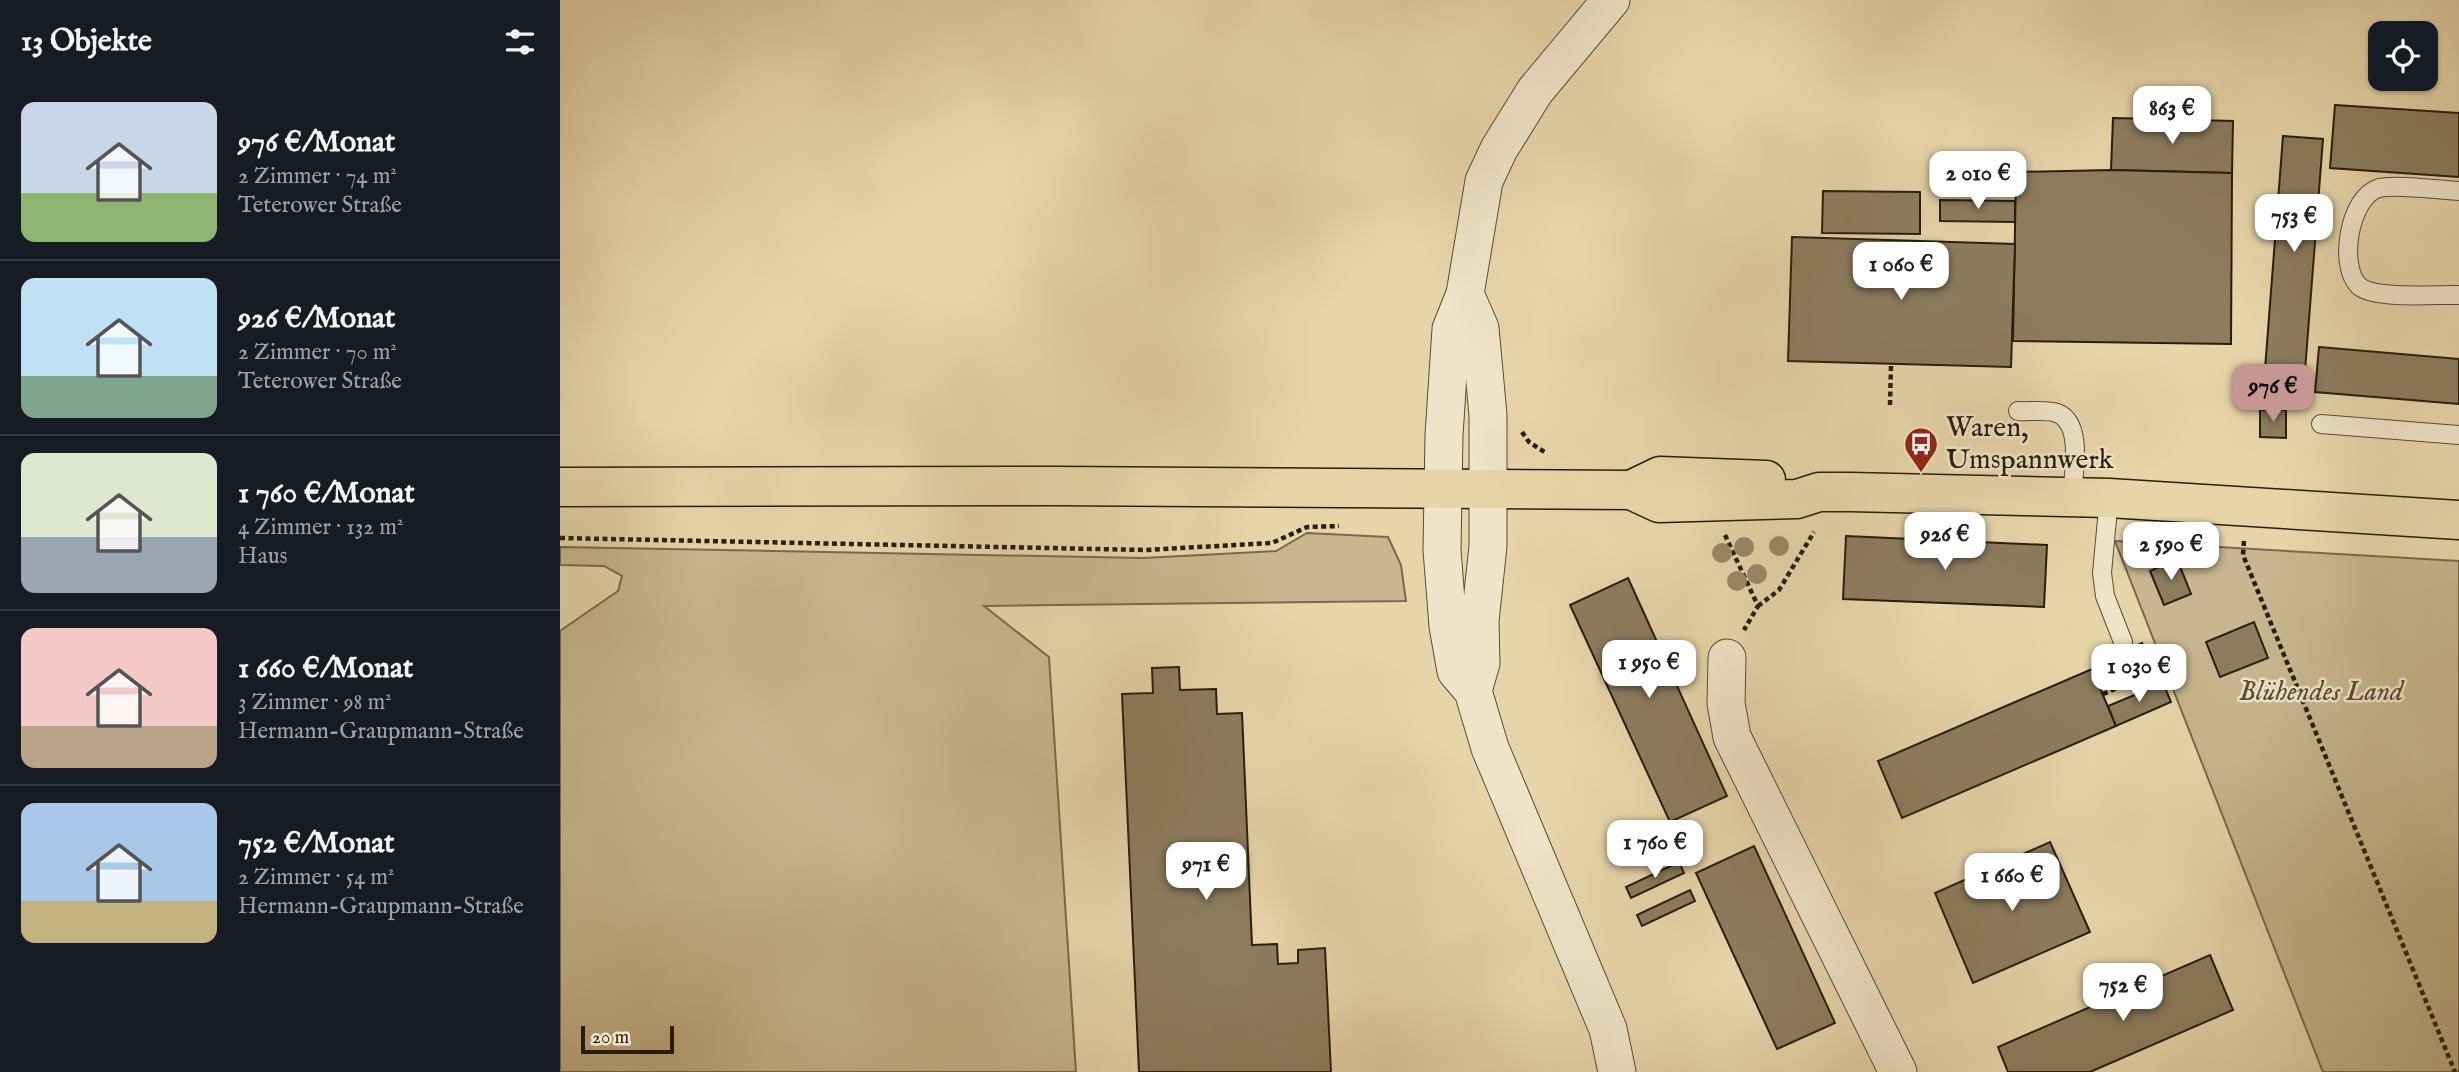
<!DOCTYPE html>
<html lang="de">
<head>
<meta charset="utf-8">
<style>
  body { margin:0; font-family:"IM FELL English",serif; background:#242831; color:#f1f3f6; height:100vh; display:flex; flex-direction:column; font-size:26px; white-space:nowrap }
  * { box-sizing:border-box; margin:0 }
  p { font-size:23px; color:#9ea1a6 }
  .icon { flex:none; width:38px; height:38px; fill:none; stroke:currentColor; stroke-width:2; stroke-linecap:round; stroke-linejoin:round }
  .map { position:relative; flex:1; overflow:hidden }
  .drawer { display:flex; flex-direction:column; background:#171b24; width:560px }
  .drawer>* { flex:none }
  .fabs { position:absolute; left:1808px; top:21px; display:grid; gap:14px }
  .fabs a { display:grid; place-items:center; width:70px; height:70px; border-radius:14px; background:#171b24; box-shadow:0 2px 5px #0004; font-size:35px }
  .scale { position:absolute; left:21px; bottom:18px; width:93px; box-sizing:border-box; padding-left:7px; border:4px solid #291d0d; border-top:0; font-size:19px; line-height:24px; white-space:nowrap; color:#291d0d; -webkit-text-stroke:5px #efe4c8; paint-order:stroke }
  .price { position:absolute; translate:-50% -60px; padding:0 16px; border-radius:14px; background:#fff; color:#222; font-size:23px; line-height:46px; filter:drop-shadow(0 2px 4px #0008) }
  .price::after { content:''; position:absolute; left:50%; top:42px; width:21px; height:16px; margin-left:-10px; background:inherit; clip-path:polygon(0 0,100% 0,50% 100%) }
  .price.active { background:#c59692; color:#111 }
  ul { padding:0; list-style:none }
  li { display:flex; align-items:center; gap:21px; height:175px; padding:0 21px }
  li+li { border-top:2px solid #363941 }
  li span { display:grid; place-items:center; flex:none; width:196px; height:140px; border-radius:14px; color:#555 }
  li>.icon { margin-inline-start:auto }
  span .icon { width:84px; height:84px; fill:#fffc; stroke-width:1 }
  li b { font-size:30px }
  h2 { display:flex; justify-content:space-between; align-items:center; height:84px; padding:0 21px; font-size:30px }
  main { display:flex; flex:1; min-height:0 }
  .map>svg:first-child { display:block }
</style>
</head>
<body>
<main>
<section class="drawer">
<h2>13 Objekte<svg class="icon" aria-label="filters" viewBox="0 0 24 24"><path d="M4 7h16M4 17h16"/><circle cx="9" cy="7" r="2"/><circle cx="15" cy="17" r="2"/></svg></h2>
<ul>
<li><span style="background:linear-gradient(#c9d6e8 65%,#8fb573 0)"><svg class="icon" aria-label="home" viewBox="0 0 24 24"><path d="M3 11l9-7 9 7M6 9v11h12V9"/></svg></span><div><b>976 €/Monat</b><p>2 Zimmer · 74 m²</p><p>Teterower Straße</p></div></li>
<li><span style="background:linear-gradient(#bfe0f5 70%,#7fa58c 0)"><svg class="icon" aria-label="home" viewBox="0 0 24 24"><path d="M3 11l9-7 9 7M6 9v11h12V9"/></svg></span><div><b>926 €/Monat</b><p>2 Zimmer · 70 m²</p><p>Teterower Straße</p></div></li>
<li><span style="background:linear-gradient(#dfe7d0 60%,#9aa5b1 0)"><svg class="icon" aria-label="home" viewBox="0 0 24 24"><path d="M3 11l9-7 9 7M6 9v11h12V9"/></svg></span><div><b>1 760 €/Monat</b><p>4 Zimmer · 132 m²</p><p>Haus</p></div></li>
<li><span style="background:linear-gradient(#f6c9c9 70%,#b9a48a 0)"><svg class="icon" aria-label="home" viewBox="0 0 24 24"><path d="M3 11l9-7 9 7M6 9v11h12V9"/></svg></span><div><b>1 660 €/Monat</b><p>3 Zimmer · 98 m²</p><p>Hermann-Graupmann-Straße</p></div></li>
<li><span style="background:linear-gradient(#a9c7e8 70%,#c2b280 0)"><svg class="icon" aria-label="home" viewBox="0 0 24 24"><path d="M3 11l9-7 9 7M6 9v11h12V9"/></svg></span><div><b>752 €/Monat</b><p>2 Zimmer · 54 m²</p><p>Hermann-Graupmann-Straße</p></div></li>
</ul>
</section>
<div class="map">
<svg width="1899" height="1072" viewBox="0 0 1899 1072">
  <rect width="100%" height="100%" fill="#e7d5aa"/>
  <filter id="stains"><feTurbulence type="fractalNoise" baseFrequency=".00286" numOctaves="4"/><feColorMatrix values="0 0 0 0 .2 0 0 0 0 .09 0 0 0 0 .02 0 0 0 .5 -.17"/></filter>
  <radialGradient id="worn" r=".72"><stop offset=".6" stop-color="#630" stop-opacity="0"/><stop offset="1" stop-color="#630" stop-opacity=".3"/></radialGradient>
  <!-- green -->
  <g fill="#c7b68f" stroke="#786a4e" stroke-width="2">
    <polygon points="747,533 828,537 841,565 846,601 424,606 489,657 516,1072 0,1072 0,631 58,591 62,576 44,566 0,565 0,547 583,558 716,551"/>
    <polygon points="1555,541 1899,561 1899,1072 1763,1072"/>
  </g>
  <!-- building -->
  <g fill="#8c7d5f" stroke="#291d0d" stroke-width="2">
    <polygon points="1775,105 1899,113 1899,177 1770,168"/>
    <polygon points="1553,118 1673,121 1672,173 1551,170"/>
    <polygon points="1723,136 1763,139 1745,371 1705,369"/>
    <polygon points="1551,170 1672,173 1671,344 1453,341 1456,172"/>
    <polygon points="1263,191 1360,192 1360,234 1262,233"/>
    <polygon points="1380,200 1455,201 1455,222 1380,221"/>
    <polygon points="1232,237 1455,244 1451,367 1228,361"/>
    <polygon points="1759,347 1899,359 1899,404 1755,392"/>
    <polygon points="1700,410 1726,410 1726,438 1700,437"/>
    <polygon points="1286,536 1487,545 1484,607 1283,599"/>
    <polygon points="1617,559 1631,594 1604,605 1590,571"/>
    <polygon points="1068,578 1167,796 1110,822 1010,605"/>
    <polygon points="1694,622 1708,658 1660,677 1646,642"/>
    <polygon points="1582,643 1593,666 1567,677 1557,654"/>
    <polygon points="619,667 620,690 656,689 657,714 682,713 692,945 717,944 718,964 738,963 738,950 765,948 771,1072 579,1072 562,694 593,693 592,668"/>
    <polygon points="1532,669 1556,726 1342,818 1318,761"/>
    <polygon points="1603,683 1611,702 1556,726 1548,706"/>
    <polygon points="1490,842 1530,932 1413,983 1375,893"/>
    <polygon points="1194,846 1275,1023 1217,1049 1136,873"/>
    <polygon points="1119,862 1124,873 1071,898 1066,887"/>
    <polygon points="1130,890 1135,901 1082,926 1077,915"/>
    <polygon points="1650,955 1673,1010 1530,1072 1448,1072 1438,1047"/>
  </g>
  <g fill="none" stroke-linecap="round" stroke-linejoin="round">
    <!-- service casing -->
    <g stroke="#584b34" stroke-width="20">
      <g id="service">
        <path d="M1899 191C1881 190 1834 184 1819 188 1789 197 1778 266 1799 286 1815 300 1877 294 1899 295"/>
        <path d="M1458 411C1469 412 1486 409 1497 413 1524 423 1513 475 1512 497"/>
        <polyline points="1761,424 1899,435"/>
        <polyline points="1549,498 1542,573 1545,596 1563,642"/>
      </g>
    </g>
    <!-- minor casing -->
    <g stroke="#584b34" stroke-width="39">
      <g id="minor">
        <polyline points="1051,0 975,91 939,149 924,181 905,294 891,329 884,435 882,550 888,626 896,671 913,691 930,748 1048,1029 1057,1072"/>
        <polyline points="905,294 920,328 928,415 928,546 920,621 921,663 913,691"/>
        <polyline points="1167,658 1166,703 1172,737 1338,1072"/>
      </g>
    </g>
    <!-- primary casing -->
    <g stroke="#291d0d" stroke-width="41">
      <g id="primary">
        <polyline points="0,487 496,486 1071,490 1099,503 1237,499 1259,492 1290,492 1549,498 1899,520"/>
        <polyline points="1071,490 1100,476 1206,480"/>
      </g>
    </g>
    <!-- path -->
    <g stroke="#291d0d" stroke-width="4.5" stroke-dasharray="5 3.5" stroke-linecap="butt">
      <polyline points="1330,405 1331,364"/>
      <polyline points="962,432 969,442 986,453"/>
      <polyline points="1165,535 1198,606 1184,630"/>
      <polyline points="0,538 585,550 712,543 747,527 779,526"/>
      <polyline points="1684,541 1683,555 1895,1072"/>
      <polyline points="1198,606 1219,590 1254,532"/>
      <polyline points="1543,694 1562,686 1552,663"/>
    </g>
    <!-- service -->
    <use href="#service" stroke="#efe4c8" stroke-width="18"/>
    <!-- minor -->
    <use href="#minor" stroke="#efe4c8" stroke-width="37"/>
    <!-- primary -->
    <use href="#primary" stroke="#e7d5aa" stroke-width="38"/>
  </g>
  <!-- trees -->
  <g fill="#988969">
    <circle cx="1219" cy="546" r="10"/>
    <circle cx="1184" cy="547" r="10"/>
    <circle cx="1162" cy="553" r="10"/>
    <circle cx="1197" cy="574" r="10"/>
    <circle cx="1177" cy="581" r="10"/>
  </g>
  <!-- icons -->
  <defs>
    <g id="bus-pin" transform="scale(1.75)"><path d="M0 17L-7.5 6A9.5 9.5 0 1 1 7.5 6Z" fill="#8f2418" stroke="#efe4c8"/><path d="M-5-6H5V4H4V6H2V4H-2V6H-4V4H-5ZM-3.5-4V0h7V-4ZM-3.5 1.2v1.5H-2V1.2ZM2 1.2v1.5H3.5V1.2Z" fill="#fff"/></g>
  </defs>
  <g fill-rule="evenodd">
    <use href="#bus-pin" x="1361" y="444"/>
  </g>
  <g text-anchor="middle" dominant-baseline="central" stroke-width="5" stroke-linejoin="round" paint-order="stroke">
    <!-- poi labels -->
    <g font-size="28" fill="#291d0d" stroke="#efe4c8" text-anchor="start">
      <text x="1386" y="428">Waren,<tspan x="1386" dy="32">Umspannwerk</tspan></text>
    </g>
    <!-- park labels -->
    <g font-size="28" font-style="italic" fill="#584b34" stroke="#efe4c8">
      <text x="1761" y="692">Blühendes Land</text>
    </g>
  </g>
  <rect width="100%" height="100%" filter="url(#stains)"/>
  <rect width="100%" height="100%" fill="url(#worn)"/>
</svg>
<div class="fabs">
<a><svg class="icon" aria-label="locate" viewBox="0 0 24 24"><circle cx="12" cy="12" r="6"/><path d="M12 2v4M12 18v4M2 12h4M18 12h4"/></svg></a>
</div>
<div class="scale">20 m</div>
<b class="price" style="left:1612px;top:146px">863 €</b>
<b class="price" style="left:1418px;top:211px">2 010 €</b>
<b class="price" style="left:1734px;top:254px">753 €</b>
<b class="price" style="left:1341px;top:302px">1 060 €</b>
<b class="price active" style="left:1713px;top:424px">976 €</b>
<b class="price" style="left:1385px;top:572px">926 €</b>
<b class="price" style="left:1611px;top:582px">2 590 €</b>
<b class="price" style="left:1089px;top:700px">1 950 €</b>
<b class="price" style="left:1579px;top:704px">1 030 €</b>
<b class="price" style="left:1095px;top:880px">1 760 €</b>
<b class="price" style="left:646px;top:902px">971 €</b>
<b class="price" style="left:1452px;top:913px">1 660 €</b>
<b class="price" style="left:1563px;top:1023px">752 €</b>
</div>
</main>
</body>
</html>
